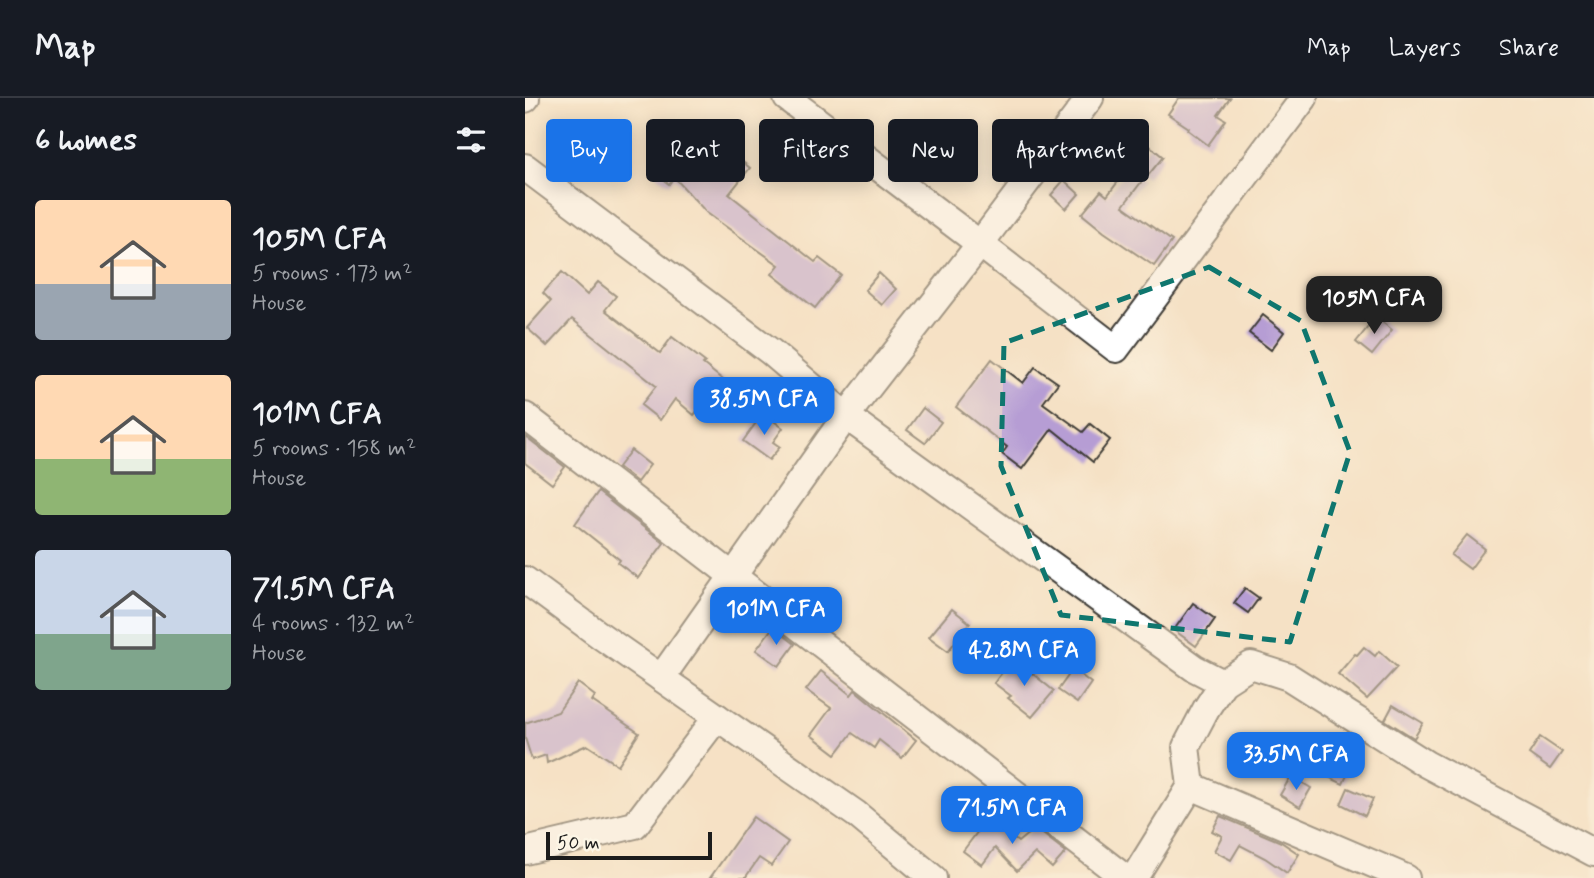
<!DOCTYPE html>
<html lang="en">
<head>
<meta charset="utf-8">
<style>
  body { margin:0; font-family:Mynerve,sans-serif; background:#20242c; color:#f1f3f6; height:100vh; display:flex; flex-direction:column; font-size:26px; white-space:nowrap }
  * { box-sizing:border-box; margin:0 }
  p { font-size:23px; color:#9ea1a6 }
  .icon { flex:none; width:38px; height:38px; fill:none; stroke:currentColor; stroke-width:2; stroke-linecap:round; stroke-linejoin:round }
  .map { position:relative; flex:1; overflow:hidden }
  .side { display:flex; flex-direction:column; background:#171b24; width:525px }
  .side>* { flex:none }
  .guide { position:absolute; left:21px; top:21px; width:665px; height:63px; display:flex; gap:14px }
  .scale { position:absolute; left:21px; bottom:18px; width:166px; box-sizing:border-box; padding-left:7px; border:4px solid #1c1c1c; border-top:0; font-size:19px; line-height:24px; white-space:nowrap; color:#1c1c1c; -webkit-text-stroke:5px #fcf5e5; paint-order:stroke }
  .price { position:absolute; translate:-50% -60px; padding:0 16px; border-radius:14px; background:#1a73e8; color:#fff; font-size:23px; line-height:46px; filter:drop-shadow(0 2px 4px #0008) }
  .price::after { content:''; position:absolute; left:50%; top:42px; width:21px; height:16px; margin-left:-10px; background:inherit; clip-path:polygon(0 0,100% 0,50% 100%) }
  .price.current { background:#222; color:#fff }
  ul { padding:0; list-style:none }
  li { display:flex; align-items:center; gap:21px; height:175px; padding:0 35px }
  li span { display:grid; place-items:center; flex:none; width:196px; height:140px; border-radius:7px; color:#555 }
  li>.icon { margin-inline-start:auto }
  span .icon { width:84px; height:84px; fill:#fffc; stroke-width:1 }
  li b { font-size:30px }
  h2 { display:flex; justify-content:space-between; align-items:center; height:84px; padding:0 35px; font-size:30px }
  .chip { padding:0 24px; border-radius:7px; background:#171b24; box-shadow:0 4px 18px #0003; font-size:24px; line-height:63px }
  .chip.current { background:#1a73e8; color:#fff }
  header { display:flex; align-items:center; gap:42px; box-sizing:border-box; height:98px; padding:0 35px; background:#171b24; border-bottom:2px solid #363941 }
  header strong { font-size:33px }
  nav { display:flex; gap:38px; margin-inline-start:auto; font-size:24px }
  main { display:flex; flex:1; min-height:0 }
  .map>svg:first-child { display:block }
</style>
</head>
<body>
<header>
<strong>Map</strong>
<nav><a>Map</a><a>Layers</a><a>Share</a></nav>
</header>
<main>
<section class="side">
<h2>6 homes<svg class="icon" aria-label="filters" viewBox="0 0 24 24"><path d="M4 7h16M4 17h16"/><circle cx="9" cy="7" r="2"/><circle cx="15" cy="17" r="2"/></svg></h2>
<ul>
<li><span style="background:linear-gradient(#ffd9b3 60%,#9aa5b1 0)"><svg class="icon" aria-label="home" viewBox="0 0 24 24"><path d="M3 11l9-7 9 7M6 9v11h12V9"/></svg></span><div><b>105M CFA</b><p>5 rooms · 173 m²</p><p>House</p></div></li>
<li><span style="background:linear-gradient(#ffd9b3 60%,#8fb573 0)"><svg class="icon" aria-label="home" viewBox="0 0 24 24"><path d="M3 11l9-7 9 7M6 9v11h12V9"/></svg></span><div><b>101M CFA</b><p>5 rooms · 158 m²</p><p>House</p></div></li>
<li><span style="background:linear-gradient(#c9d6e8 60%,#7fa58c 0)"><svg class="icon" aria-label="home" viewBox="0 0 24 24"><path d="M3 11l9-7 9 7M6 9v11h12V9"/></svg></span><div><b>71.5M CFA</b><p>4 rooms · 132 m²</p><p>House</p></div></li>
</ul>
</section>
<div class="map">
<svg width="1069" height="780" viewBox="0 0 1069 780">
  <rect width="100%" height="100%" fill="#fcf5e5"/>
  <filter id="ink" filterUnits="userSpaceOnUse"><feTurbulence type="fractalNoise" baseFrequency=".0143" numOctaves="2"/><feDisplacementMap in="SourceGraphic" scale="14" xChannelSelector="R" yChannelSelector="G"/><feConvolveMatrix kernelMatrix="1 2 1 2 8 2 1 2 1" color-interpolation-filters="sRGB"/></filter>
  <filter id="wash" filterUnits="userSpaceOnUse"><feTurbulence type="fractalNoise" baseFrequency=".00686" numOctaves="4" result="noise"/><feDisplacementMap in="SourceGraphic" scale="28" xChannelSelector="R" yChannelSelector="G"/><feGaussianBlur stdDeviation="1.57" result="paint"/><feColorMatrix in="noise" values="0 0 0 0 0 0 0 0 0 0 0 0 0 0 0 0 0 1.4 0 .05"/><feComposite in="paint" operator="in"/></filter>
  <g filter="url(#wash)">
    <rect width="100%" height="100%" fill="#f5e1c5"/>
    <g id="blocks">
      <!-- building -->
      <g fill="#b69dd4">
        <polygon points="654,0 705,0 693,17 701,22 683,47 663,32 664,30 643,16"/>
        <polygon points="181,31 204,50 203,52 225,70 204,96 290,164 294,160 316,177 290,210 247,176 254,167 182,115 149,79 144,86 125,72 140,52 154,63"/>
        <polygon points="625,48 638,59 621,80 607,69"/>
        <polygon points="602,72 617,83 598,108 647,143 629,168 579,134 557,116 576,93 582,98"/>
        <polygon points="539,82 554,96 541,111 526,97"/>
        <polygon points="37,174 62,197 73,184 91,198 80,212 135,255 147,239 180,264 178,266 198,282 169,317 150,301 135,322 116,307 131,288 47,221 22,248 2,230 26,203 18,195"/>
        <polygon points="354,175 371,191 357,207 340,192"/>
        <polygon points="738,217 759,234 746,252 724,235"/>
        <polygon points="851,219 867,232 847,257 831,244"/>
        <polygon points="467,261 498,285 510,269 533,285 518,305 558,334 565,326 585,342 568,364 527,331 497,371 477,356 482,349 431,309"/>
        <polygon points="398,310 416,324 400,345 382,332"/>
        <polygon points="238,315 258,330 248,344 255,349 244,362 218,343"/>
        <polygon points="0,338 40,369 27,386 0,365"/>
        <polygon points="106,352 125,367 112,384 93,369"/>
        <polygon points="73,394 139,445 113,480 93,465 95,462 50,426"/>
        <polygon points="942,437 960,451 945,471 926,457"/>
        <polygon points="720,490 734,500 723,515 709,505"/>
        <polygon points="668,505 690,521 671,548 649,532"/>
        <polygon points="427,511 445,525 423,553 404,539"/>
        <polygon points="248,529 270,546 254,568 231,552"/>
        <polygon points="839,549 850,558 854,553 872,569 842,601 813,576 830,556 832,557"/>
        <polygon points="488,560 529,593 507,619 483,600 486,598 469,585"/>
        <polygon points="548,571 566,585 552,605 533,592"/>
        <polygon points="296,573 326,597 330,592 391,642 377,660 354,642 349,650 327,635 311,656 286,637 306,610 281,592"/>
        <polygon points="53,585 70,598 67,603 114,635 93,667 62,647 22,665 21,657 7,662 0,640 0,625 33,614"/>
        <polygon points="868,607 898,625 889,640 860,622"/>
        <polygon points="1015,639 1037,654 1025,671 1004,656"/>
        <polygon points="774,648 825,671 818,686 768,662"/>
        <polygon points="766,678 786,690 775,709 755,697"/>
        <polygon points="823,690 848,701 840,718 816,706"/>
        <polygon points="695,718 756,744 774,756 762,775 740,760 715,747 706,762 689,753 697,738 687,733"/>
        <polygon points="228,719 263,744 246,768 234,760 220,780 185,780"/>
        <polygon points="463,720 493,744 510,730 541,754 527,770 510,755 492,773 470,750 457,767 438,753"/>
      </g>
    </g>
  </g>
  <g filter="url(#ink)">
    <use href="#blocks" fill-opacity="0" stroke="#3d3a35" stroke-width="2"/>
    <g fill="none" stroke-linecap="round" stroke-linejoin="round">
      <!-- street casing -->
      <g stroke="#3d3a35" stroke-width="30">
        <g id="street">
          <polyline points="262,0 455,146 591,251 779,0"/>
          <polyline points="0,1 1,0"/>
          <polyline points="0,69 246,254 321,318 669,570 698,585 726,567 764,579 901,666 1069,755"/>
          <polyline points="0,318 600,780"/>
          <polyline points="0,482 76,538 331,716 408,780"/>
          <polyline points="136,580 321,318 455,146 565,0"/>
          <polyline points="666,688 881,780"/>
          <polyline points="0,753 110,727 192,619"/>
          <polyline points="609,780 666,688 661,649 681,611 698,585"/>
        </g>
      </g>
      <!-- street -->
      <use href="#street" stroke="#fff" stroke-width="26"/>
    </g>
  </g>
  <!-- marked area -->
  <path d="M0 0H1069V780H0ZM684 169 776 223 825 354 765 544 536 517 476 368 479 245Z" fill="#f5e1c5" fill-opacity=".55" fill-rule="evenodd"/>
  <path fill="none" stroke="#0f766e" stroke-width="5" stroke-dasharray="14 9" stroke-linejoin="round" d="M684 169 776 223 825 354 765 544 536 517 476 368 479 245Z"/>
</svg>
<div class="scale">50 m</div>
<b class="price current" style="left:849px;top:238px">105M CFA</b>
<b class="price" style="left:239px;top:339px">38.5M CFA</b>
<b class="price" style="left:251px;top:549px">101M CFA</b>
<b class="price" style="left:499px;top:590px">42.8M CFA</b>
<b class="price" style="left:771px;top:694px">33.5M CFA</b>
<b class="price" style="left:487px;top:748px">71.5M CFA</b>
<div class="guide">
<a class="chip current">Buy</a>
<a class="chip">Rent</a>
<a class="chip">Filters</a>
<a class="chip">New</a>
<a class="chip">Apartment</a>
</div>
</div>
</main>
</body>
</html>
